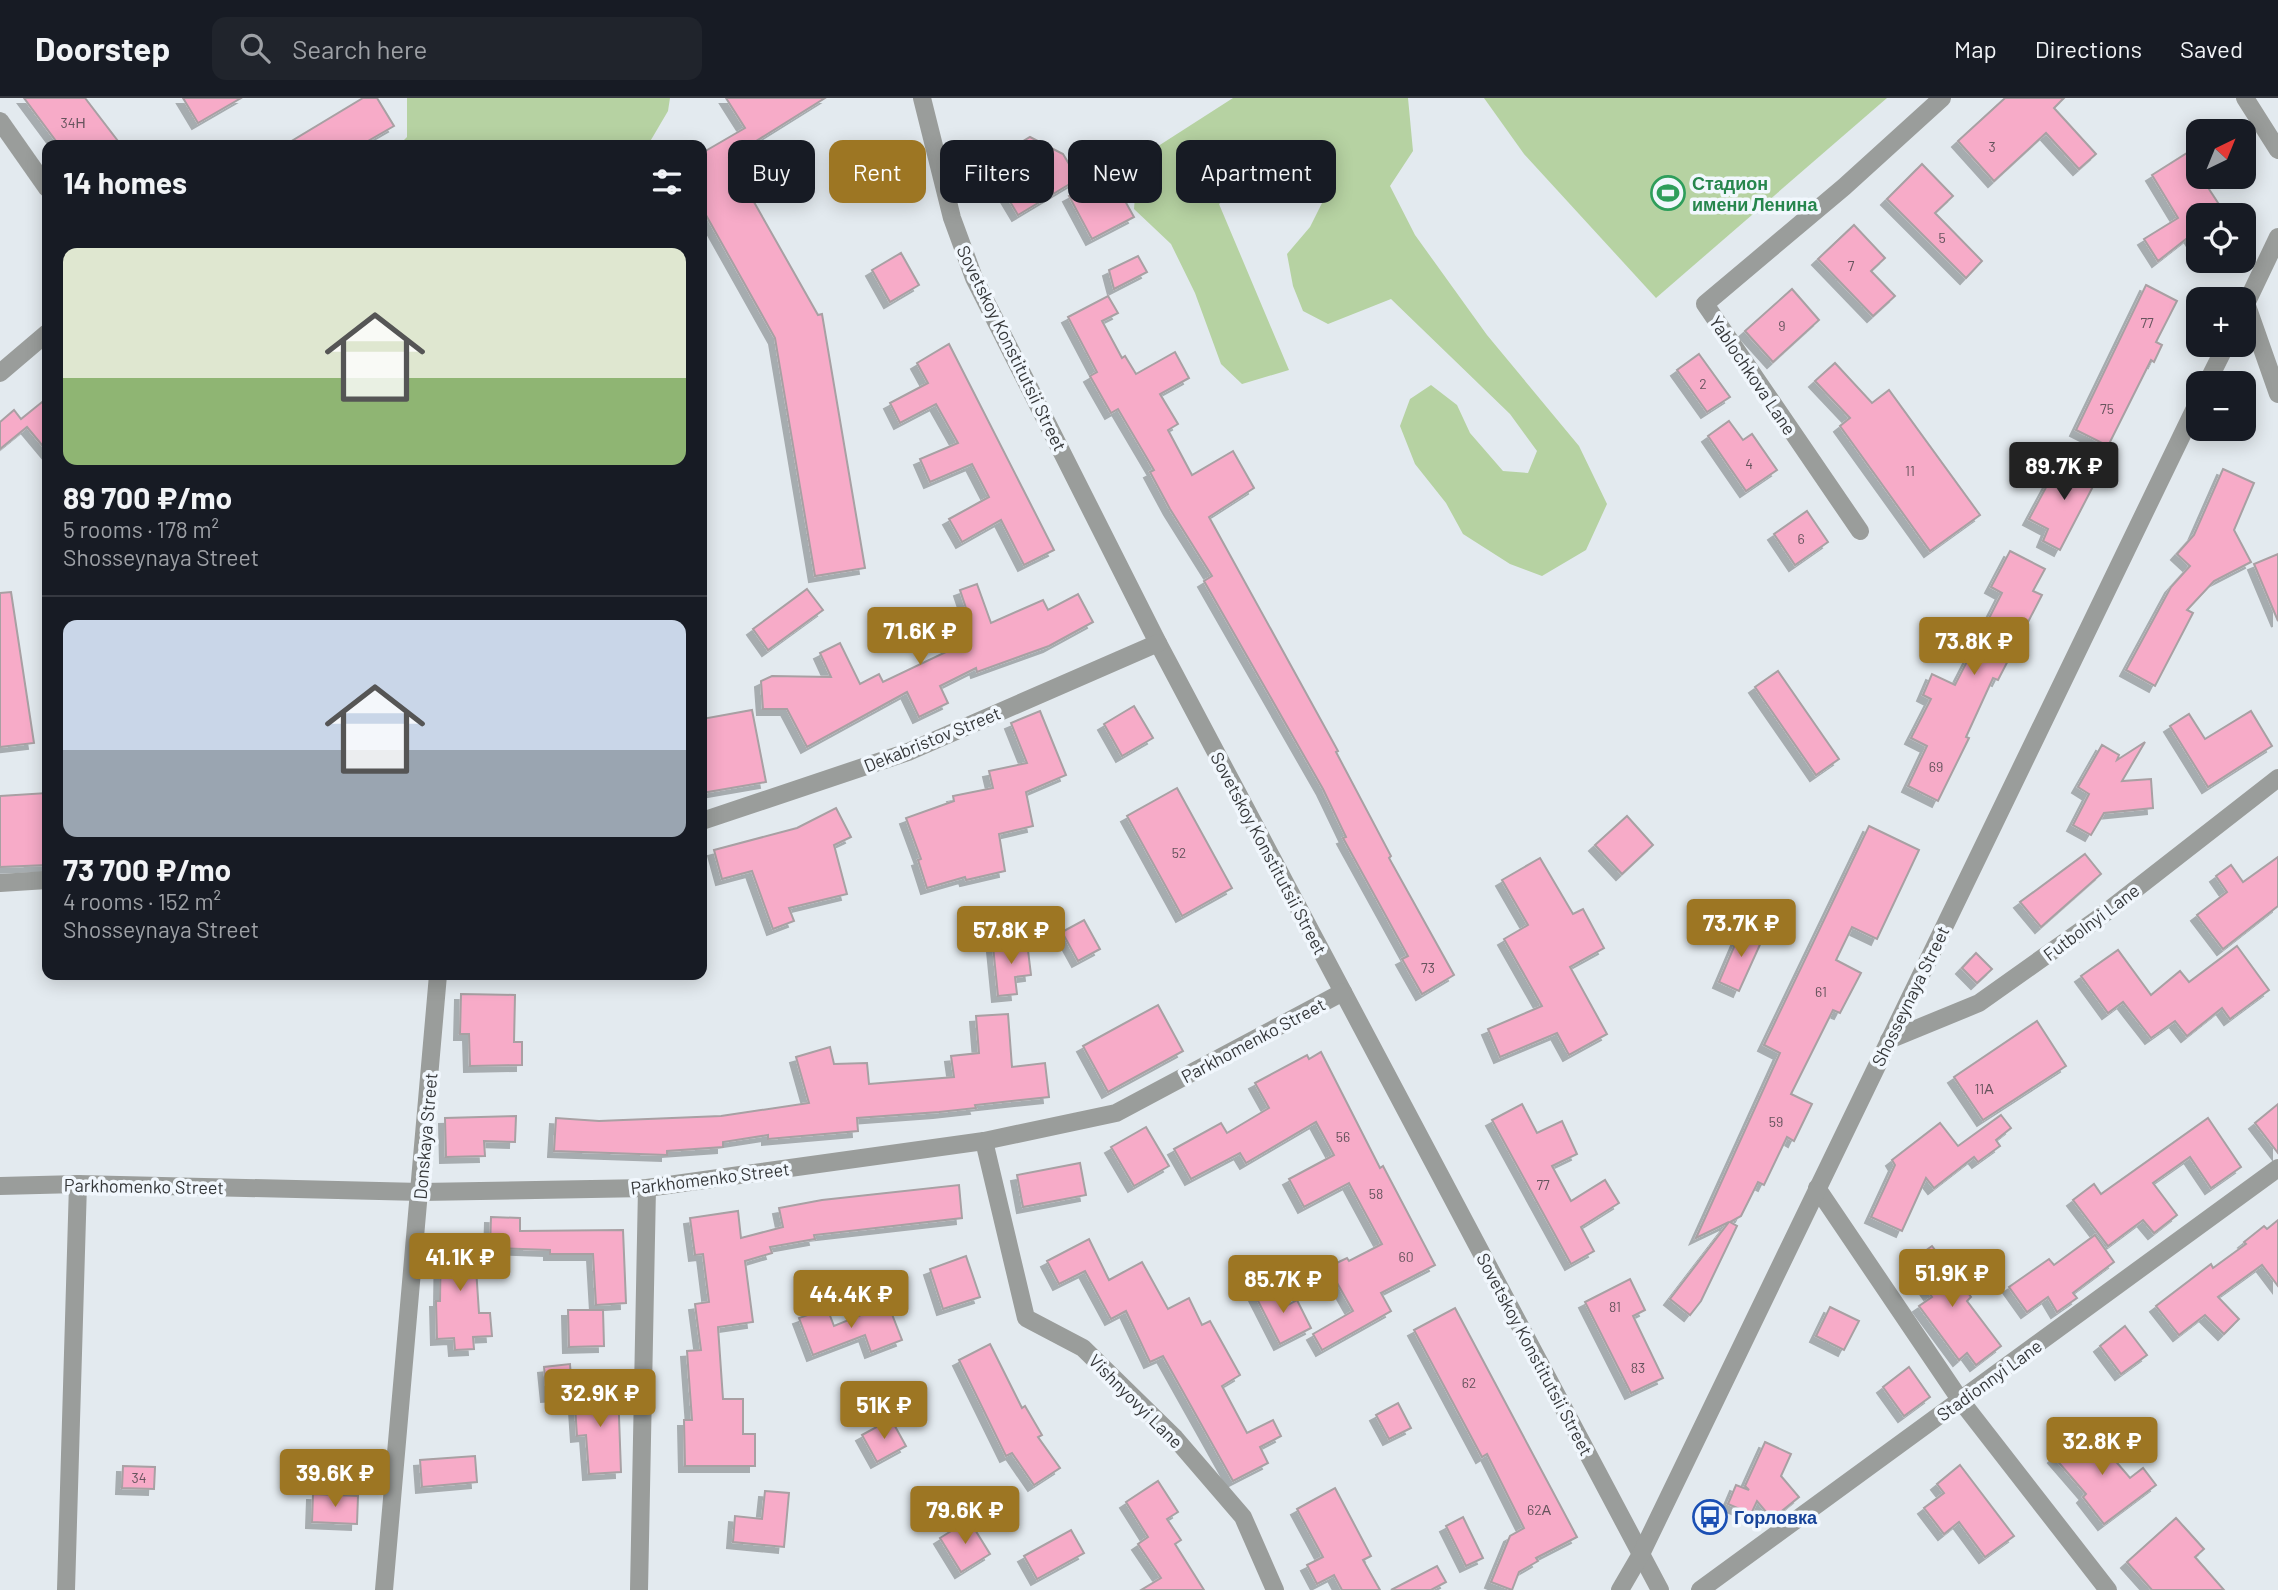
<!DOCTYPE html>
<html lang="en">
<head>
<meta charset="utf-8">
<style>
  body { margin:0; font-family:Barlow,sans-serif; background:#20242c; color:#f1f3f6; height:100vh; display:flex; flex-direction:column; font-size:26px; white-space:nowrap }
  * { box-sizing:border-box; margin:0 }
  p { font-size:23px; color:#9ea1a6 }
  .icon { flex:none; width:38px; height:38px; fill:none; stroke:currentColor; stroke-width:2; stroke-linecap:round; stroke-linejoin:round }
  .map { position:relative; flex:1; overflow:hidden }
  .sheet { position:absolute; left:42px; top:42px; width:665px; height:840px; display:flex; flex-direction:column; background:#171b24; border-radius:14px; box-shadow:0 4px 18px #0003 }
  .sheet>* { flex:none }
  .guide { position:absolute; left:728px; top:42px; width:665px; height:63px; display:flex; gap:14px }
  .needle { width:46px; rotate:43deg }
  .buttons { position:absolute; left:2186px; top:21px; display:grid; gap:14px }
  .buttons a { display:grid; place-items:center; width:70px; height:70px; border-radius:14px; background:#171b24; box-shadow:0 4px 18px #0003; font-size:35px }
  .price { position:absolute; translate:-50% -60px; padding:0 16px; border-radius:7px; background:#9d7623; color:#fff; font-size:23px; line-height:46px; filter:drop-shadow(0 2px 4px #0008) }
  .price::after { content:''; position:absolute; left:50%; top:42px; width:21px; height:16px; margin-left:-10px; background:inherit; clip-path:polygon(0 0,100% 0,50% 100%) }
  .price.selected { background:#222; color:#fff }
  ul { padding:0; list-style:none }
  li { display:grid; align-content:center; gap:14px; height:371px; padding:0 21px }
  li+li { border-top:2px solid #363941 }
  li span { display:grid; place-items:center; height:217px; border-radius:14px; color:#555 }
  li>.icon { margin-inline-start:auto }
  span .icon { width:126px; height:126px; fill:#fffc; stroke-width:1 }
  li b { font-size:30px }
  h2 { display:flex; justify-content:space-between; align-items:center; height:84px; padding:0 21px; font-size:30px }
  .pill { padding:0 24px; border-radius:14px; background:#171b24; box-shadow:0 4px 18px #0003; font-size:24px; line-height:63px }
  .pill.selected { background:#9d7623; color:#fff }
  header { display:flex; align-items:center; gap:42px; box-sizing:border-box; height:98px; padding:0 35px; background:#171b24; border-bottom:2px solid #363941 }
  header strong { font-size:33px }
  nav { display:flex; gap:38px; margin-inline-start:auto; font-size:24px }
  .search { width:490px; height:63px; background:#20242c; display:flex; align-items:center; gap:18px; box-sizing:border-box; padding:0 24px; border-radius:14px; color:#9ea1a6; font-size:26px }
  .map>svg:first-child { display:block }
</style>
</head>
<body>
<header>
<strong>Doorstep</strong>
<div class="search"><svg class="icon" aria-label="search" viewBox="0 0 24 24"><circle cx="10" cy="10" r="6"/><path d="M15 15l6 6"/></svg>Search here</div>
<nav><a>Map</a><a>Directions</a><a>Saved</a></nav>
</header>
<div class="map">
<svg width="2278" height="1492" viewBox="0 0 2278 1492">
  <defs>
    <filter id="shadow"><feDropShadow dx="-6" dy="6" stdDeviation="0" flood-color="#0004"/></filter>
  </defs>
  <rect width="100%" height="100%" fill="#e3eaef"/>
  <!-- green -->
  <g fill="#b6d2a2">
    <polygon points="407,0 670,0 668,13 648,47 399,47 407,39"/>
    <polygon points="1233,0 1408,0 1413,53 1390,88 1415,137 1487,237 1579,348 1607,406 1586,452 1542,478 1510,466 1463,436 1446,405 1415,366 1400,328 1410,301 1431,287 1457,307 1470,335 1503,373 1528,375 1537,353 1510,316 1391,201 1328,226 1303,213 1293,188 1287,156 1310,129 1326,97 1310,60 1272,62 1219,106 1289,272 1242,286 1221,266 1195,195 1171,146 1134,111 1138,61"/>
    <polygon points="1484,0 1887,0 1656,200 1524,56"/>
  </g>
  <!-- building -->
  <g fill="#f7abc8" stroke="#a8a0a3" stroke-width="2" filter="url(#shadow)">
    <polygon points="24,0 85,0 121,47 59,47"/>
    <polygon points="183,0 241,0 198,25"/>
    <polygon points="363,0 377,0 394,28 361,47 285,47"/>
    <polygon points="726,0 825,0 729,60 818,217 822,216 865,470 815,478 775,240 702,110 702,55 745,30"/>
    <polygon points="2005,0 2064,0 2054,10 2096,56 2079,71 2046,35 1994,83 1958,43"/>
    <polygon points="1030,39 1063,56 1078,81 1018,117 987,65"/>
    <polygon points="2187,55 2198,79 2201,79 2226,117 2198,117 2198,151 2190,138 2158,163 2144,141 2178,120 2152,77"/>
    <polygon points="1922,66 1953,98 1935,115 1982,163 1966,180 1887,101"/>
    <polygon points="1110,76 1134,119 1092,141 1069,98"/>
    <polygon points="1854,127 1885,160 1871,173 1895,198 1873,218 1818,161"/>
    <polygon points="901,155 919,187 890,204 872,172"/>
    <polygon points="1138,158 1147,174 1114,191 1109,172"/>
    <polygon points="2146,187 2177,203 2156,244 2162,247 2154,264 2151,262 2108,348 2076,332"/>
    <polygon points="1792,191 1819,222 1773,264 1745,233"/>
    <polygon points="1108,198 1118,215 1102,223 1122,260 1125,258 1136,276 1175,254 1189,280 1160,296 1178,326 1168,332 1192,377 1233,353 1254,390 1209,419 1338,653 1336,654 1391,758 1389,760 1454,877 1422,896 1402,861 1408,858 1343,740 1346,739 1323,691 1204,483 1212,478 1170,411 1150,374 1154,372 1118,311 1111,315 1090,278 1097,274 1068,219"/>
    <polygon points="949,246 1054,452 1024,467 1001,422 962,444 949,421 989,399 972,366 930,384 920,361 958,345 936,306 900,325 890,305 928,285 917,265"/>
    <polygon points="1699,256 1730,299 1707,314 1677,272"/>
    <polygon points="1835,265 1872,305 1889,292 1980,417 1930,453 1840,328 1850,320 1815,283"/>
    <polygon points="47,300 47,353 27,329 0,351 0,324 14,312 21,321"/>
    <polygon points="1729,323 1743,342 1752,336 1777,372 1746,393 1708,338"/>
    <polygon points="2081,363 2101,373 2060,452 2043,443 2048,431 2029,421 2058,367 2074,376"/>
    <polygon points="2223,371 2254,385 2234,432 2251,464 2214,483 2187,512 2193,515 2155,588 2126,572 2171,489 2190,468 2177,456 2194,437"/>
    <polygon points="1807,413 1828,444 1795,467 1774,436"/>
    <polygon points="2010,453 2045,471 2033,493 2042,497 1998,582 1993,580 1966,639 1969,640 1938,703 1908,688 1927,648 1911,640 1931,601 1923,597 1932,576 1955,587 2002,495 1991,489"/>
    <polygon points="2278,456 2278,523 2254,466"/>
    <polygon points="977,486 991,525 1043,502 1048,512 1078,496 1093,524 1049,548 977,574 976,570 940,588 948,605 919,619 907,594 807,649 787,611 763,611 761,583 772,578 831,579 820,555 840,545 860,586 879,576 883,584 967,544 959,522 969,519 960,492"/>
    <polygon points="807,491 823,512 768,552 753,531"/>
    <polygon points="11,494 34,645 0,649 0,495"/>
    <polygon points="1778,573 1839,661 1816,677 1755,589"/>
    <polygon points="1134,608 1153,640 1122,658 1104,626"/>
    <polygon points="752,612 766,684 702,695 702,621"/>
    <polygon points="1040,613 1066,677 1026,694 1033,728 999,736 1005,773 966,782 965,779 927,790 918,762 921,761 906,720 954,703 953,698 993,690 989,673 1027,665 1011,625"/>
    <polygon points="2251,613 2272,648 2208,689 2170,628 2189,616 2205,641"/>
    <polygon points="2145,644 2122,683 2151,681 2153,710 2104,715 2091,737 2073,727 2089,696 2078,689 2102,647 2119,657 2117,662"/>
    <polygon points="1177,690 1232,790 1182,818 1127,718"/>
    <polygon points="47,695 47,767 0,769 0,698"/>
    <polygon points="836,710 851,739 834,747 847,796 789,810 794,823 773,831 752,773 722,781 714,752 797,730"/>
    <polygon points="1627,718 1653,747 1622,776 1595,747"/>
    <polygon points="1869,728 1919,752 1877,841 1852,829 1836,862 1861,875 1840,915 1833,912 1791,996 1812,1006 1794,1043 1787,1039 1764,1087 1758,1084 1741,1118 1730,1124 1737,1128 1701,1203 1690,1217 1670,1201 1729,1124 1696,1140 1780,955 1764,947"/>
    <polygon points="2085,756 2101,776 2041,829 2020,804"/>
    <polygon points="2278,759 2278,808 2223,851 2197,817 2227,794 2216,778 2231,767 2243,784"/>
    <polygon points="1540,760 1573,816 1583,811 1604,850 1570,869 1607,936 1569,957 1557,935 1500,959 1488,931 1542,908 1504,841 1528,827 1502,782"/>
    <polygon points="1084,822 1100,851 1078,863 1062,834"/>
    <polygon points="1742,830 1763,840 1739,893 1719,884"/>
    <polygon points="1027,844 1031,877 1015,879 1017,896 998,898 993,848"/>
    <polygon points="2237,848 2269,892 2230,921 2222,910 2187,938 2175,923 2151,940 2123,904 2108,915 2081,878 2118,852 2151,897 2180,873 2189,884"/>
    <polygon points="1976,855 1992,871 1977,885 1962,870"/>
    <polygon points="461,896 515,897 514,944 522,944 522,967 470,968 469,936 460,936"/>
    <polygon points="1158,907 1183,953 1108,994 1083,948"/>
    <polygon points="1008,916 1012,969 1045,965 1049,999 975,1007 976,1010 939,1014 857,1020 858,1033 768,1041 768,1037 723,1044 723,1049 667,1053 667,1057 554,1053 556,1020 599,1023 721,1018 809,1005 796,959 830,949 834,966 867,965 869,986 954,979 951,958 979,955 976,918"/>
    <polygon points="2037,923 2066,968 1983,1022 1954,979"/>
    <polygon points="1321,954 1380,1070 1383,1068 1435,1167 1381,1195 1391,1213 1322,1252 1313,1236 1353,1213 1328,1169 1347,1160 1349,1163 1382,1146 1349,1085 1304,1109 1289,1081 1334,1057 1316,1024 1246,1065 1240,1055 1191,1081 1174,1051 1221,1025 1227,1035 1269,1010 1255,985 1307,957 1309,961"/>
    <polygon points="1522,1006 1537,1035 1562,1023 1577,1056 1552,1068 1571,1103 1605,1082 1619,1105 1581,1129 1594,1153 1571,1166 1492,1022"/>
    <polygon points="2278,1006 2278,1055 2255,1025"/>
    <polygon points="2001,1017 2011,1030 1996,1042 2000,1048 1978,1064 1974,1059 1934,1090 1926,1080 1902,1133 1871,1119 1895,1067 1892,1062 1940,1025 1958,1048"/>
    <polygon points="516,1018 515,1044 484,1043 485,1058 446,1059 445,1020"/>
    <polygon points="2208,1020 2241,1069 2211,1090 2190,1059 2153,1085 2177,1117 2154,1135 2143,1122 2108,1148 2073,1102 2094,1086 2101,1096"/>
    <polygon points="1146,1029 1169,1068 1134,1088 1111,1049"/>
    <polygon points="1080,1065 1086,1097 1023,1109 1017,1077"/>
    <polygon points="959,1087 962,1120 814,1137 815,1141 770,1149 772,1155 745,1163 753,1224 718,1229 723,1301 743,1301 743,1336 755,1336 755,1368 685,1368 684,1322 692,1322 687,1253 701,1252 695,1206 709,1204 703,1156 695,1157 690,1120 738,1113 741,1140 783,1129 779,1110 822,1102"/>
    <polygon points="491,1119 520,1120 520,1133 623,1132 626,1205 596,1207 593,1156 550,1156 550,1152 490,1150"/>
    <polygon points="2278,1122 2278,1188 2262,1167 2218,1199 2239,1221 2224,1236 2205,1217 2179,1237 2156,1208 2211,1166 2213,1170 2246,1146 2244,1144 2264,1128 2267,1131"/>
    <polygon points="441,1137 479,1138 479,1170 476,1170 479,1215 490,1215 492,1238 473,1239 474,1251 455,1252 454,1240 437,1241 436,1203 440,1203"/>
    <polygon points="2095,1137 2114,1164 2073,1195 2077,1200 2057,1214 2048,1199 2027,1214 2009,1189 2049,1161 2054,1167"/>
    <polygon points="1089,1141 1109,1182 1142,1164 1168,1211 1189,1200 1202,1227 1210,1223 1240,1277 1222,1288 1247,1335 1273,1322 1281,1338 1260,1349 1268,1365 1233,1383 1163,1258 1150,1264 1126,1213 1111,1221 1085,1173 1059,1186 1047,1163"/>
    <polygon points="1932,1148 1971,1199 1967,1203 2001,1248 1976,1267 1967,1255 1959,1262 1919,1208 1932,1199 1908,1165"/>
    <polygon points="966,1158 980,1199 943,1211 930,1171"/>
    <polygon points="1630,1181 1645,1212 1633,1218 1663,1280 1631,1295 1585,1204"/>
    <polygon points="1275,1187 1286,1208 1297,1202 1311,1230 1280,1246 1255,1197"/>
    <polygon points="888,1206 902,1242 871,1254 865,1237 813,1257 799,1220 827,1210 834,1228"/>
    <polygon points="1830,1209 1859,1223 1844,1252 1816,1238"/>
    <polygon points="1455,1210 1577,1439 1536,1460 1538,1463 1519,1474 1512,1492 1491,1484 1510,1438 1524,1430 1487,1356 1482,1359 1414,1232"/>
    <polygon points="568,1212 603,1212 604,1248 569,1249"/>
    <polygon points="2125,1228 2147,1257 2121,1276 2100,1248"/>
    <polygon points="990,1246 1022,1310 1025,1308 1042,1337 1038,1339 1060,1370 1034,1387 1012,1355 1006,1358 959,1262"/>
    <polygon points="570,1266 572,1296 547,1298 544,1269"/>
    <polygon points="1909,1269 1930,1299 1904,1318 1883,1289"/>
    <polygon points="618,1291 621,1374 589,1376 586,1337 577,1338 574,1293"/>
    <polygon points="1398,1305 1411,1330 1389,1341 1376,1317"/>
    <polygon points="891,1321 906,1348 877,1364 862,1337"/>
    <polygon points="2088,1331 2130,1380 2143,1370 2156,1387 2104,1426 2083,1399 2086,1396 2054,1359"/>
    <polygon points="1765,1344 1791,1356 1781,1378 1799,1399 1772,1421 1757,1403 1751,1416 1728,1406 1736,1387 1749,1392 1745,1388"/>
    <polygon points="475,1358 477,1384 422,1389 420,1362"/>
    <polygon points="1960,1367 2014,1438 1985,1459 1959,1424 1944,1436 1924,1410 1944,1395 1937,1386"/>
    <polygon points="123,1368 155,1369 154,1391 122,1390"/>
    <polygon points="1158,1383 1178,1414 1167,1421 1181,1442 1175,1446 1204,1492 1141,1492 1161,1480 1138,1446 1148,1439 1126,1404"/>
    <polygon points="1335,1390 1371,1458 1363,1462 1380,1492 1342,1492 1334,1477 1317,1486 1307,1467 1323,1459 1297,1411"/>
    <polygon points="765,1393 789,1395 784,1449 733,1444 735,1418 762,1421"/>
    <polygon points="313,1396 358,1398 357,1426 312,1424"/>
    <polygon points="1463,1419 1483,1460 1466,1468 1446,1428"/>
    <polygon points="2176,1420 2204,1451 2195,1459 2224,1492 2152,1492 2127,1464"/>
    <polygon points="969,1422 990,1456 961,1474 940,1440"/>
    <polygon points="1071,1432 1084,1455 1037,1481 1024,1458"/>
    <polygon points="1437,1468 1446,1484 1431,1492 1391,1492"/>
  </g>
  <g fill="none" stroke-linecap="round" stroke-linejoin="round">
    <!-- minor -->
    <g stroke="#9a9d9b" stroke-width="18">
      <polyline points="922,0 952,120 974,180 1158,545 1660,1492"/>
      <polyline points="2245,0 2278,52"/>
      <polyline points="0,23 47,90"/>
      <polyline points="2246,205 2278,296"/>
      <polyline points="2244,210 2278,139"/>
      <polyline points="0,275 47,235"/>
      <polyline points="2207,285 2226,247"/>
      <polyline points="1860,433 1705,206 1844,89 1942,0"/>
      <polyline points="702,723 908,654 1158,545"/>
      <polyline points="0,785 47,782"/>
      <polyline points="1889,942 1979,905 2096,822 2278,680"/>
      <polyline points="984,1043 1026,1220 1083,1250 1175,1340 1243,1419 1275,1492"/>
      <polyline points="0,1088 78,1086 421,1094 647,1090 984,1043 1116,1015 1343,894"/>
      <polyline points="1817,1090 1961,1303 2108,1492"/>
      <polyline points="66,1492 78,1086"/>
      <polyline points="384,1492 438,877"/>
      <polyline points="639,1492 647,1090"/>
      <polyline points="1620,1492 1641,1456 2198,304"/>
      <polyline points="1700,1492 2278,1070"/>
    </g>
  </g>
  <!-- icons -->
  <defs>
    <g id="stadium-ring" transform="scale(1.75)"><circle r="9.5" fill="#f1f7fd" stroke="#2e9e5b" stroke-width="1.5"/><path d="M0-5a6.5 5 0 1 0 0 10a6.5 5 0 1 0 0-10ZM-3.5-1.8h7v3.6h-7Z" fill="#2e9e5b"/></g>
    <g id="bus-ring" transform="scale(1.75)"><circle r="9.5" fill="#f1f7fd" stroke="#1a4fb4" stroke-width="1.5"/><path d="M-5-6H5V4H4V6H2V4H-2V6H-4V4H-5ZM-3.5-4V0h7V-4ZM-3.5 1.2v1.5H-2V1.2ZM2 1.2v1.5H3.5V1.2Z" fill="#1a4fb4"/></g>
  </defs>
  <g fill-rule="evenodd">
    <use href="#stadium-ring" x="1668" y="95"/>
    <use href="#bus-ring" x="1710" y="1419"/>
  </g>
  <g text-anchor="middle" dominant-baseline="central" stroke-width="7" stroke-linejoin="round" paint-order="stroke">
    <!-- number labels -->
    <g font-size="14" fill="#66545d">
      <text x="73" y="24">34Н</text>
      <text x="1992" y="48">3</text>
      <text x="1942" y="139">5</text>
      <text x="1851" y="167">7</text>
      <text x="2147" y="224">77</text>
      <text x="1782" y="227">9</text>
      <text x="1703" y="285">2</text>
      <text x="2107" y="310">75</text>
      <text x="1749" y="365">4</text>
      <text x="1910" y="372">11</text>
      <text x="1801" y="440">6</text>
      <text x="1936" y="668">69</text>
      <text x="1179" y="754">52</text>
      <text x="1428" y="869">73</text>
      <text x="1821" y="893">61</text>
      <text x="1984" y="990">11А</text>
      <text x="1776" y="1023">59</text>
      <text x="1343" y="1038">56</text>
      <text x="1543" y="1086">77</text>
      <text x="1376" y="1095">58</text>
      <text x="1406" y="1158">60</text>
      <text x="1615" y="1208">81</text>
      <text x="1638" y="1269">83</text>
      <text x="1469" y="1284">62</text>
      <text x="139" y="1379">34</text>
      <text x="1539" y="1411">62А</text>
    </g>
    <!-- leisure labels -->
    <g font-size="18" font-weight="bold" fill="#27864d" stroke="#f1f7fd" text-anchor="start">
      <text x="1692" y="85">Стадион<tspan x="1692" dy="21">имени Ленина</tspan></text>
    </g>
    <!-- street labels -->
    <g font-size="18" fill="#353739" stroke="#f1f7fd">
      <text transform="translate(1012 250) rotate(64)">Sovetskoy Konstitutsii Street</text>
      <text transform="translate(1753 277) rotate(56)">Yablochkova Lane</text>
      <text transform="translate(932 641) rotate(-22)">Dekabristov Street</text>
      <text transform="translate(1269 755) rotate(62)">Sovetskoy Konstitutsii Street</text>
      <text transform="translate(2091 824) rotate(-37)">Futbolnyi Lane</text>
      <text transform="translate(1910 898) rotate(-64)">Shosseynaya Street</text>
      <text transform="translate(1253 942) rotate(-28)">Parkhomenko Street</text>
      <text transform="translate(425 1038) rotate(-85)">Donskaya Street</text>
      <text transform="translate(710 1080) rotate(-7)">Parkhomenko Street</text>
      <text transform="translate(144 1088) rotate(1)">Parkhomenko Street</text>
      <text transform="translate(1535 1256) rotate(62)">Sovetskoy Konstitutsii Street</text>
      <text transform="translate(1989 1282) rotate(-36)">Stadionnyi Lane</text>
      <text transform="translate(1136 1303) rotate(45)">Vishnyovyi Lane</text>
    </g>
    <!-- transit labels -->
    <g font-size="18" font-weight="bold" fill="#164399" stroke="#f1f7fd" text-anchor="start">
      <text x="1734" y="1419">Горловка</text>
    </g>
  </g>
</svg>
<div class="buttons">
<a><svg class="needle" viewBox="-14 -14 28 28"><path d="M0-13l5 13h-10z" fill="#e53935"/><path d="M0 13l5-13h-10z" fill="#9ea1a6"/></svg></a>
<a><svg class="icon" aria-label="locate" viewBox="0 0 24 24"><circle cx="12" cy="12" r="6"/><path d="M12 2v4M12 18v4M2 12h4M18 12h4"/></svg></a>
<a>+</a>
<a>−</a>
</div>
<b class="price selected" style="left:2064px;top:404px">89.7K ₽</b>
<b class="price" style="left:920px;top:569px">71.6K ₽</b>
<b class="price" style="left:1974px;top:579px">73.8K ₽</b>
<b class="price" style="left:1741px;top:861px">73.7K ₽</b>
<b class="price" style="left:1011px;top:868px">57.8K ₽</b>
<b class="price" style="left:460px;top:1195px">41.1K ₽</b>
<b class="price" style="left:1952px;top:1211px">51.9K ₽</b>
<b class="price" style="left:1283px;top:1217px">85.7K ₽</b>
<b class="price" style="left:851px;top:1232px">44.4K ₽</b>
<b class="price" style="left:600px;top:1331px">32.9K ₽</b>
<b class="price" style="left:884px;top:1343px">51K ₽</b>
<b class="price" style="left:2102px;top:1379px">32.8K ₽</b>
<b class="price" style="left:335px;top:1411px">39.6K ₽</b>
<b class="price" style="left:965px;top:1448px">79.6K ₽</b>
<div class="guide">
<a class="pill">Buy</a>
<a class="pill selected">Rent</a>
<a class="pill">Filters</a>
<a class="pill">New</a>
<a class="pill">Apartment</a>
</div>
<section class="sheet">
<h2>14 homes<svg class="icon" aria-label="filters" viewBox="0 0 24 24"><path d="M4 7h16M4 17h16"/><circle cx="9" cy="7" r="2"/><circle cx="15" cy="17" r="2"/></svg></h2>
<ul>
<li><span style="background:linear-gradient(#dfe7d0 60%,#8fb573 0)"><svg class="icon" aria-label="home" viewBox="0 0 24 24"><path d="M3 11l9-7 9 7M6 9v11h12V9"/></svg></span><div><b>89 700 ₽/mo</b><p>5 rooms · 178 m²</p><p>Shosseynaya Street</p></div></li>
<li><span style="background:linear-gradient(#c9d6e8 60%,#9aa5b1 0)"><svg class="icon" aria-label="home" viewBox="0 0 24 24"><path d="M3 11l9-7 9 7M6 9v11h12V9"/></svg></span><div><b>73 700 ₽/mo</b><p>4 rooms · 152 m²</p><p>Shosseynaya Street</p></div></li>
</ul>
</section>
</div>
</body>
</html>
